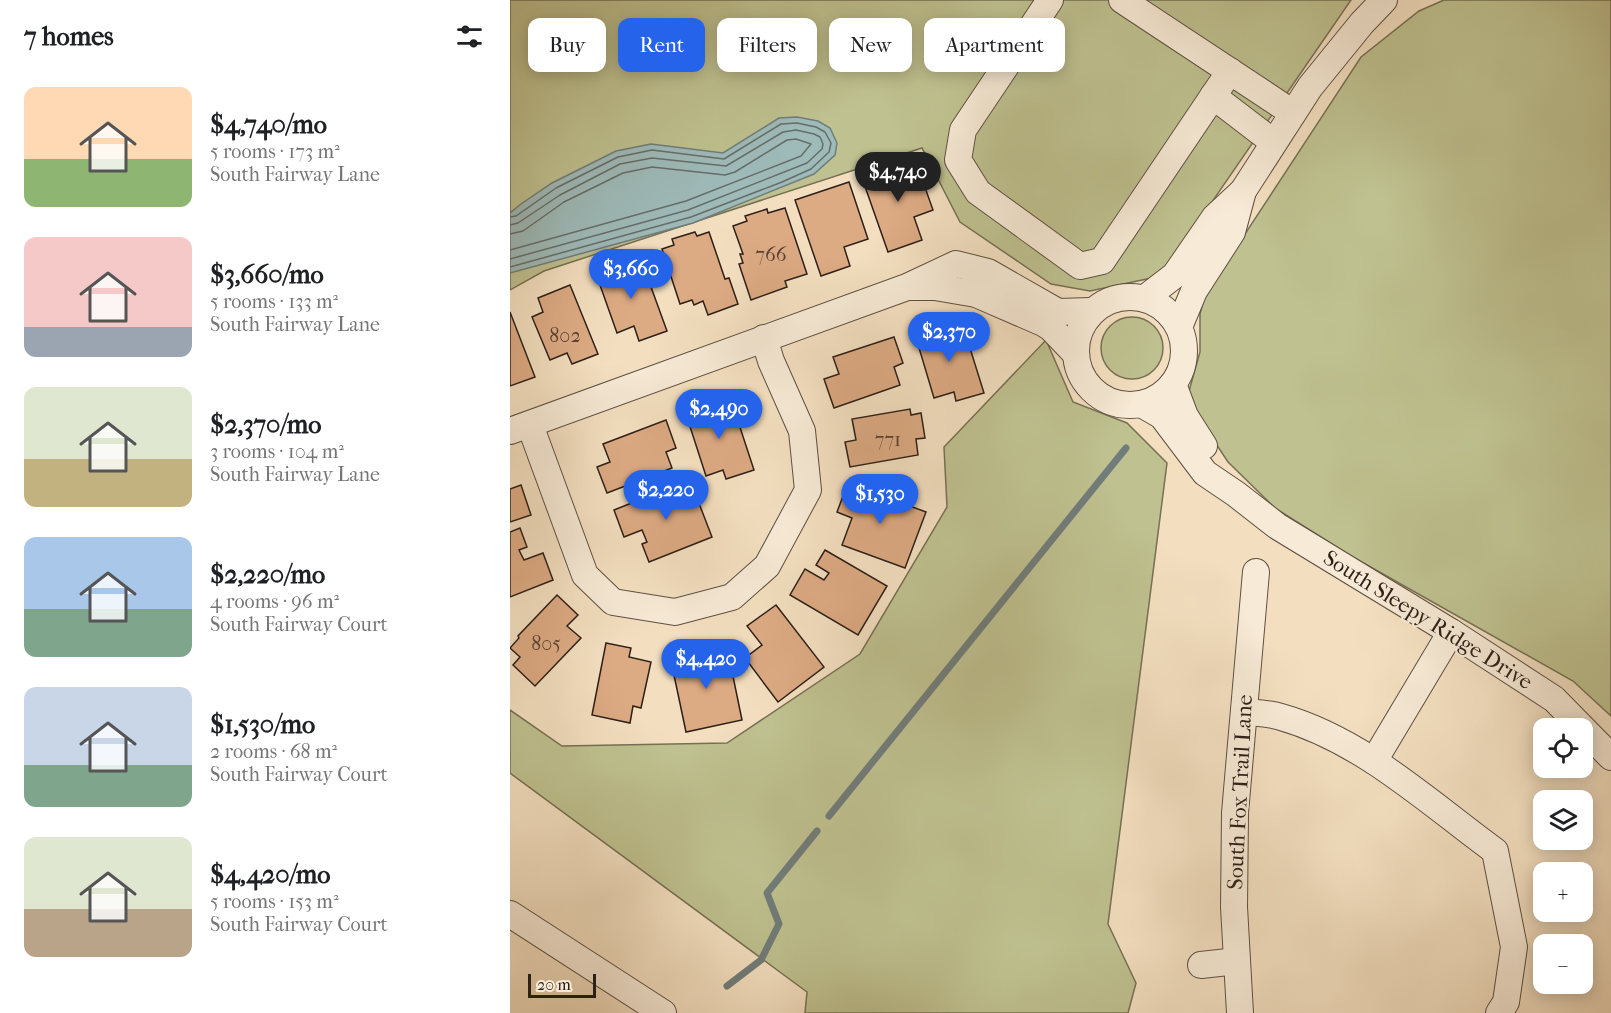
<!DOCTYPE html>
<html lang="en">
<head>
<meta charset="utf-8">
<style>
  body { margin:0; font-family:"IM FELL French Canon",serif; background:#f2f2f2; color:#202124; height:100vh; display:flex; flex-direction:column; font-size:22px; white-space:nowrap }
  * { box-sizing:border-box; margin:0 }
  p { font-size:20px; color:#757577 }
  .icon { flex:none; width:33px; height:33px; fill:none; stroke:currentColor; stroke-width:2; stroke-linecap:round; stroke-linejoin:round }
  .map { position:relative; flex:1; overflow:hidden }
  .drawer { display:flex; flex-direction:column; background:#fff; width:510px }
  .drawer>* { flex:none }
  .guide { position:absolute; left:18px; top:18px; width:570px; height:54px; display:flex; gap:12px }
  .controls { position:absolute; left:1023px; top:718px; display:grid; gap:12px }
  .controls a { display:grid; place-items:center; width:60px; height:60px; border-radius:12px; background:#fff; box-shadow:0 3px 15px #0003; font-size:30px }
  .scale { position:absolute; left:18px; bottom:15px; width:68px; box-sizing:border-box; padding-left:6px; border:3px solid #2d2019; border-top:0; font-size:16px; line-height:21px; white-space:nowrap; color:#2d2019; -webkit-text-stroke:4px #f7ead6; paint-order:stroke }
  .price { position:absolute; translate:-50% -51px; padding:0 14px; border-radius:21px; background:#2563eb; color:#fff; font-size:20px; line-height:39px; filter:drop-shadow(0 2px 3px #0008) }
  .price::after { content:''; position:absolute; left:50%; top:36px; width:18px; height:14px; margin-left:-9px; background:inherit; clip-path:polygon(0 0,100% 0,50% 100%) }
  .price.current { background:#222; color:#fff }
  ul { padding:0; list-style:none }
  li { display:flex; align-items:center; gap:18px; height:150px; padding:0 24px }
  li span { display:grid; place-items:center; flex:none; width:168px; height:120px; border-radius:12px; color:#555 }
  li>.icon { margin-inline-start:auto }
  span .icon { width:72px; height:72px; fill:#fffc; stroke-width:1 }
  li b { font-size:26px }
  h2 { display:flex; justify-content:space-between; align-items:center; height:72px; padding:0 24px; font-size:26px }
  .pill { padding:0 21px; border-radius:12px; background:#fff; box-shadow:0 3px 15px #0003; font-size:21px; line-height:54px }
  .pill.current { background:#2563eb; color:#fff }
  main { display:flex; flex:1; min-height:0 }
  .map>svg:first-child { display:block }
</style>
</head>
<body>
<main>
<section class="drawer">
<h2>7 homes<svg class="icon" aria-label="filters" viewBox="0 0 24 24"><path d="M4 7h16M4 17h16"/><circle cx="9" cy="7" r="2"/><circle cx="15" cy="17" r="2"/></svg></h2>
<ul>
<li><span style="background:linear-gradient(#ffd9b3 60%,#8fb573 0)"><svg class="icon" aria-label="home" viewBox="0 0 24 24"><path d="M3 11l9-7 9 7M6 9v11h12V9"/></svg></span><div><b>$4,740/mo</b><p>5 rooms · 173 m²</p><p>South Fairway Lane</p></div></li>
<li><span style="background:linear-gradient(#f6c9c9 75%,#9aa5b1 0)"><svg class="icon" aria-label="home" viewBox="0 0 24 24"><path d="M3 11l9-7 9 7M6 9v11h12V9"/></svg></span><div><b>$3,660/mo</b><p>5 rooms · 133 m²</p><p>South Fairway Lane</p></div></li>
<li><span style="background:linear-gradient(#dfe7d0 60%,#c2b280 0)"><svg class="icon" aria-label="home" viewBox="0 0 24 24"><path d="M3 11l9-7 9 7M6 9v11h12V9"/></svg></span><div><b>$2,370/mo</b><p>3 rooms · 104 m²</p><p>South Fairway Lane</p></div></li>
<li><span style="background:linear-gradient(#a9c7e8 60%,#7fa58c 0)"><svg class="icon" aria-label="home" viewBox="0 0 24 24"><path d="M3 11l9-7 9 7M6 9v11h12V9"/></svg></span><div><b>$2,220/mo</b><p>4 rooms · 96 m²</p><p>South Fairway Court</p></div></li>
<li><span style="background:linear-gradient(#c9d6e8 65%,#7fa58c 0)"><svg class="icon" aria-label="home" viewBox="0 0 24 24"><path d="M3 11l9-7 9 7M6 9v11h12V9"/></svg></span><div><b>$1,530/mo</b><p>2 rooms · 68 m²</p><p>South Fairway Court</p></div></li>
<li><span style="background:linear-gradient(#dfe7d0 60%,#b9a48a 0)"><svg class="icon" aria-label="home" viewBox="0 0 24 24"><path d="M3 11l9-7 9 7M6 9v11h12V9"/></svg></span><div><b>$4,420/mo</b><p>5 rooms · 153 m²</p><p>South Fairway Court</p></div></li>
</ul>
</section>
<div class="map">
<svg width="1101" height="1013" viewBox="0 0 1101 1013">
  <rect width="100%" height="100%" fill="#f3dfc0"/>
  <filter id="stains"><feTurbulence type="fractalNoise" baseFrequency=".00333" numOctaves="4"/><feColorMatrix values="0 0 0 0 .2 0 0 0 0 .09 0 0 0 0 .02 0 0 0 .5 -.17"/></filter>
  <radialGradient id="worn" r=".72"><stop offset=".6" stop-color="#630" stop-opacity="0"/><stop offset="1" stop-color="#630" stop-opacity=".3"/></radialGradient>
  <!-- green -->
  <g fill="#bfc190" stroke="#767054" stroke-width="1.5">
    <polygon points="0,0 841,0 651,276 580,291 541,284 450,222 412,148 34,271 0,290"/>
    <polygon points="934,0 1101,0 1101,716 1063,681 841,556 765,508 718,462 685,412 679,391 690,352 690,314 695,295 851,57 909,11"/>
    <circle cx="622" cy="348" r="31"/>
    <polygon points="536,340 563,402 617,423 657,463 598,924 626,983 618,1013 295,1013 297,992 0,773 0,710 52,746 217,743 350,654 437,507 434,447"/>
  </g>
  <!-- water -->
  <polygon fill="#9ebbba" stroke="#717d7a" stroke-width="1.5" points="287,117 308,121 320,128 327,143 325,155 304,174 183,223 0,273 0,213 11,204 42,183 106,151 141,144 213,153 269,118"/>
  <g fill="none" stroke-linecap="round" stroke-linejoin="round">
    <!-- shore -->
    <g stroke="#666e6a" stroke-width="1.5">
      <polyline points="0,217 6,216 46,188 108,157 142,150 214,159 271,124 287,123 306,127 315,132 321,143 319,152 301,169 272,182 181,217 0,267"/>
      <polyline points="0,225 8,223 50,195 110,164 142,158 216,166 273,132 286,130 304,134 310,137 313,144 312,149 297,163 178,210 0,259"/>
      <polyline points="0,234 13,231 54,202 113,173 142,167 215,175 225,172 277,140 286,139 301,144 291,156 176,201 0,250"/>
    </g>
    <!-- stream -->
    <g stroke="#717d7a" stroke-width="7">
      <polyline points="319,816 616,448"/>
      <polyline points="217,986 251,960 269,924 257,893 307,831"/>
    </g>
  </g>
  <!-- building -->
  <g fill="#dcaa83" stroke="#2d2019" stroke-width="1.5">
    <polygon points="405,159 423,210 404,217 412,240 378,252 352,178"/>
    <polygon points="339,182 358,239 334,247 340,266 311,276 285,200"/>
    <polygon points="275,208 297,274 275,281 277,287 241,300 229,264 233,263 230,254 233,254 223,226 237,221 235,216 257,209 258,213"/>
    <polygon points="185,232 187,236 199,232 215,279 219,278 228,304 198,315 193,301 184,305 182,300 170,304 152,249 164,245 162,239"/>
    <polygon points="113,261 116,271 133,265 157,331 129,341 124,326 107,333 85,271"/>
    <polygon points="60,285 88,354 62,364 57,353 40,360 22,317 33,312 28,298"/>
    <polygon points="0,312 25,377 0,386"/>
    <polygon points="430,324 433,335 454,329 474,393 446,401 444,392 424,398 404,331"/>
    <polygon points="384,337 393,363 384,367 390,385 324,408 314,379 329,374 323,357"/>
    <polygon points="199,400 203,412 223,406 244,470 216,479 213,470 196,476 174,408"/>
    <polygon points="400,409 401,415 411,413 415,438 406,439 408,455 340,467 335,442 346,440 342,419"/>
    <polygon points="156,420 166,448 156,452 162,468 97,493 87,467 100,462 93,444"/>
    <polygon points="180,480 202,537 139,562 132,544 137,542 132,530 114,537 104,510"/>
    <polygon points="338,483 416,512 395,568 332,545 342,518 327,512"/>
    <polygon points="11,485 21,515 0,522 0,489"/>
    <polygon points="10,528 17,547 9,550 14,560 33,553 43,580 0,597 0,532"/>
    <polygon points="315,550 377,586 348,635 280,595 295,569 314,580 319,573 306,565"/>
    <polygon points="47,595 68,615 57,626 71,638 25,686 3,665 10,657 0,648 9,638 8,636"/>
    <polygon points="266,605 314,667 268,702 235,658 252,645 237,626"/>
    <polygon points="96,643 121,648 119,657 141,662 131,708 123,706 120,723 82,715"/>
    <polygon points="194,649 195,656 218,652 232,720 176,732 160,656"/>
  </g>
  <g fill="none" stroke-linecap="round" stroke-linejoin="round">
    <!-- minor casing -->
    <g stroke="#5e5043" stroke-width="28">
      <g id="minor">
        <polyline points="540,0 453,130 448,160 468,192 570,266 592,261 720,71"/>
        <polyline points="612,0 783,113"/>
        <polyline points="703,96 763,142"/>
        <polyline points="400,287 425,287 466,294 533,323 541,328 565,353"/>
        <circle cx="620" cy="351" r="54"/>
        <polyline points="635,298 665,275 705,217 733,191 800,87 852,23 874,0"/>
        <polyline points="669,327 684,291 722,232 733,191"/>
        <polyline points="663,384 675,416 694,446"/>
        <polyline points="633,405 652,416 695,473 726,494 767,526 941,632 1044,699 1101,757"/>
        <polyline points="20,425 75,575 103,602 165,612 222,597 257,566 298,490 292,431 261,361 254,338"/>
        <polyline points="0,431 397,287 446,264 478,272 548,312 581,311"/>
        <path d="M734 712C746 713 759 713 771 717 852 740 918 802 985 851L1004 947 996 1002 989 1013"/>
        <polyline points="864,761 941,632"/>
        <polyline points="0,914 153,1013"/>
        <polyline points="691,965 727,961"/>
        <polyline points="730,1013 724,907 725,813 746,572"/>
      </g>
    </g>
    <!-- minor -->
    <use href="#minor" stroke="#f7ead6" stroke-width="26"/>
  </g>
  <g text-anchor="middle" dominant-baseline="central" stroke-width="4.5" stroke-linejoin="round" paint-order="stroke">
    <!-- number labels -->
    <g font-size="20" fill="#594234">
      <text x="261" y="254">766</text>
      <text x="55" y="335">802</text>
      <text x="378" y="439">771</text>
      <text x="36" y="643">805</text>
    </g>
    <!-- street labels -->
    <g font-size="22" fill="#2d2019" stroke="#f7ead6">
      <text transform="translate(918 620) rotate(32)">South Sleepy Ridge Drive</text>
      <text transform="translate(730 792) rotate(-87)">South Fox Trail Lane</text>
    </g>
  </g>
  <rect width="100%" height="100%" filter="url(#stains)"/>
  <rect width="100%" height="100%" fill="url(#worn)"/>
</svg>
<div class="controls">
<a><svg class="icon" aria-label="locate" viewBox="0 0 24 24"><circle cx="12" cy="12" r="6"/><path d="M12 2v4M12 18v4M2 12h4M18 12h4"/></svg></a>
<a><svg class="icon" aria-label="layers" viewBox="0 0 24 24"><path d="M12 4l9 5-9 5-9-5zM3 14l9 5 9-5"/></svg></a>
<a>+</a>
<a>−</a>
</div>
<div class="scale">20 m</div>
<b class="price current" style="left:388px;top:203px">$4,740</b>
<b class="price" style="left:121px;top:300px">$3,660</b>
<b class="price" style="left:439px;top:363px">$2,370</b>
<b class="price" style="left:209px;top:440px">$2,490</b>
<b class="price" style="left:156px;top:521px">$2,220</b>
<b class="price" style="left:370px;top:525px">$1,530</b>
<b class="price" style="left:196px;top:690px">$4,420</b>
<div class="guide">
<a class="pill">Buy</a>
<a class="pill current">Rent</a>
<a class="pill">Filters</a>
<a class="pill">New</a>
<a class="pill">Apartment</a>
</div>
</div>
</main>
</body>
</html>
